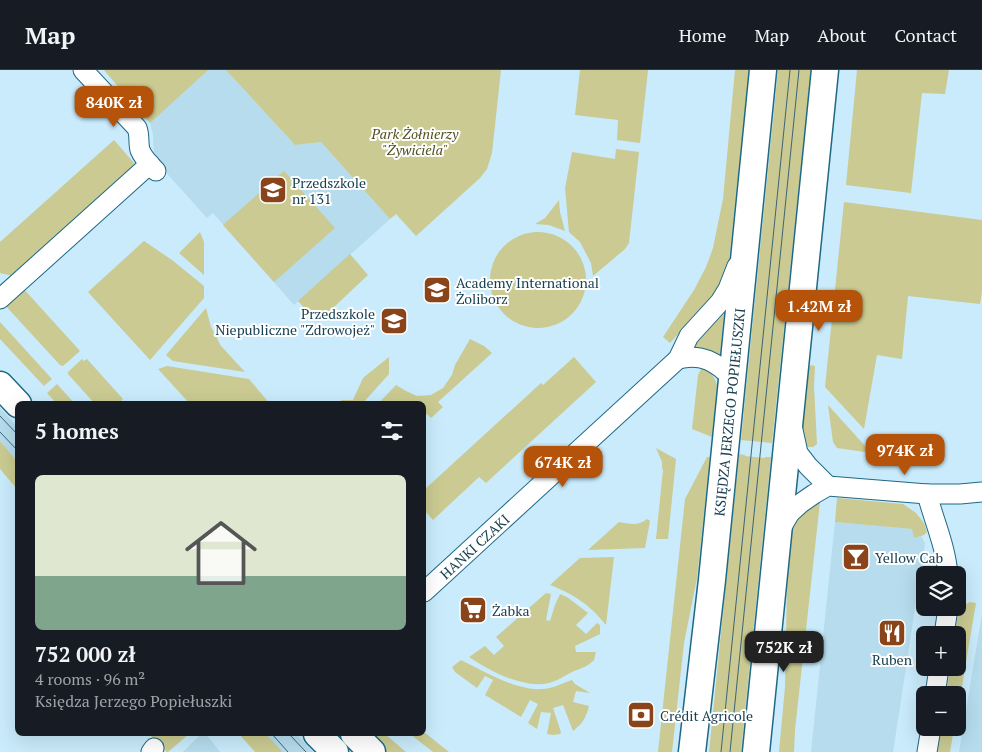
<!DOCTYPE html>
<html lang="en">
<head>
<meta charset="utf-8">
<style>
  body { margin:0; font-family:"PT Serif",serif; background:#242831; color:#f1f3f6; height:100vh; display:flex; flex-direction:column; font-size:19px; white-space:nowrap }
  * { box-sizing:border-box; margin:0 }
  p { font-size:16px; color:#9ea1a6 }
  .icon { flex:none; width:28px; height:28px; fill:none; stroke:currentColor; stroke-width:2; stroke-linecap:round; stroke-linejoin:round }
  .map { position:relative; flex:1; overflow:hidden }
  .details { position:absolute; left:15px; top:331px; width:411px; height:335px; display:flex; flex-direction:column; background:#171b24; border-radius:8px; box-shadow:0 5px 20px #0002 }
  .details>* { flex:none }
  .tools { position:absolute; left:916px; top:496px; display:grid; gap:10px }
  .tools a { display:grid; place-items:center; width:50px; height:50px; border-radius:8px; background:#171b24; box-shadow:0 5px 20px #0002; font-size:25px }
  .price { position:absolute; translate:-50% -42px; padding:0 11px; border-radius:10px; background:#b45309; color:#fff; font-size:16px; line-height:32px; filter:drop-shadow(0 1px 2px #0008) }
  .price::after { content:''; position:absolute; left:50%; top:30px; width:15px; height:11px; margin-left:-8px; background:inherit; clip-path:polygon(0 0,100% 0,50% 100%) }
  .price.on { background:#222; color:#fff }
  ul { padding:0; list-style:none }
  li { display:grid; align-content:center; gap:10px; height:265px; padding:0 20px }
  li span { display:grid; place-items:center; height:155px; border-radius:8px; color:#555 }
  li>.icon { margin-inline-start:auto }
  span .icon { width:90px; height:90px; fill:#fffc; stroke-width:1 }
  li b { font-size:21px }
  h2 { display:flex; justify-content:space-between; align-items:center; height:60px; padding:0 20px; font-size:21px }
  header { display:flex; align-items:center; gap:30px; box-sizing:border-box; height:70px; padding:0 25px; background:#171b24; border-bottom:1px solid #363941 }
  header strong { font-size:24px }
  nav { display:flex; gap:28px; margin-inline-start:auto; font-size:18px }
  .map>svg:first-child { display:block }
</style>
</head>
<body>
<header>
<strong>Map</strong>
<nav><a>Home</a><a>Map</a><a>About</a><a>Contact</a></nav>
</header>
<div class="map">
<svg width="982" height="682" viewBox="0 0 982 682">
  <rect width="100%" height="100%" fill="#c9ebfb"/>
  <!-- built -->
  <g fill="#b6dced">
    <polygon points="104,0 226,0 295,75 321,72 390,149 294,235 213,143 207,148 154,89 153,65 150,53"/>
    <polygon points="0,338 17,357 17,391 0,371"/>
    <polygon points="835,452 913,459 914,468 921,466 925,473 893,682 811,682"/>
    <polygon points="982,544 982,682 959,682"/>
    <polygon points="201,664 206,664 220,682 183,682"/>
    <polygon points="266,664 296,664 313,682 283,682"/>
  </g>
  <!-- green -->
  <g fill="#caca92">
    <polygon points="104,0 208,0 150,53"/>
    <polygon points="226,0 501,0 492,83 487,99 480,108 416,166 396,144 390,149 321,72 295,75"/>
    <polygon points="580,0 648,0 640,73 617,70 618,50 575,45"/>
    <polygon points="735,0 749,0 728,201 719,219 670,273 663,267 694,220 706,197 713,178 723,129"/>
    <polygon points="778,0 811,0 772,373 741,370"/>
    <polygon points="857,0 949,0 945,24 922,23 911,123 846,115"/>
    <polygon points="114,70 134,93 136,100 17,207 0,203 0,172"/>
    <polygon points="616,79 639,82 629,173 625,179 593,206 591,193 580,172 569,162 565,118 572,82 615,89"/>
    <polygon points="284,101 335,158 274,212 223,155"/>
    <polygon points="559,130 560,142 565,161 549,155 535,154 545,148"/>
    <polygon points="844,132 982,150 982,221 980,234 908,226 902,289 877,285 864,359 825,317"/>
    <polygon points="200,162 204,172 204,205 179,183"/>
    <circle cx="538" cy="210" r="48"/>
    <polygon points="144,171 172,190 204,216 204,228 150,290 88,222"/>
    <polygon points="350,184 368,205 318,252 298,231"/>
    <polygon points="21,216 80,281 63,296 60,295 3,233"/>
    <polygon points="206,238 211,257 221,276 245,302 173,291 166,285"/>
    <path d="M724 241 720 285C710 279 701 278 690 279Z"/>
    <polygon points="0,252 52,309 44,316 0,269"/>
    <polygon points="470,269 484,276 492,283 438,332 443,337 431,348 427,344 424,346 424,334 378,334 396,315 406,321 417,326 431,325 443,318 452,305 455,295"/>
    <polygon points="389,287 389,304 362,334 341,334 341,330 353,330 363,308"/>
    <polygon points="574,287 596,312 486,413 479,407 433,450 424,440 424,420 541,313 543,315"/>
    <polygon points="82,289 84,291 87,289 123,329 118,334 95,334 68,304 68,302"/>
    <path d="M811 295 815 296 814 317 817 374 813 377H805C798 355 806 322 808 299Z"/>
    <polygon points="167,296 249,309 270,334 190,334 158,299"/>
    <path d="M702 297C711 302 714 306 717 315L712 367 692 359 698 305Z"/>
    <polygon points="57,314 75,334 57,334 47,323"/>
    <polygon points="828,335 866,377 872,383 837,378 833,372"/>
    <polygon points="0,371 17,391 17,419 0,399"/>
    <polygon points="656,378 676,389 668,469 656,469 663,400 662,398 662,392"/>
    <polygon points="739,384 745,385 745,386 765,388 765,387 771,387 741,682 709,682"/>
    <polygon points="707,387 710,387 697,508 684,573 672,682 658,682 685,429"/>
    <polygon points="837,428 903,434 916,443 924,453 927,462 924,465 914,468 912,459 835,452"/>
    <polygon points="820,432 795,660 794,682 779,682 785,617 787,518 791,468 794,453 800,444"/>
    <path d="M647 449 650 451 645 478 588 480 619 452C630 454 639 456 647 449Z"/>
    <path d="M614 487 606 555C589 534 575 525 550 515L580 488Z"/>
    <path d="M546 523 551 524 546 550 550 551 555 535 560 524 567 527 588 543 576 555 586 564 597 553 600 555V564L575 576 576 582H596C595 585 595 587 594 590 590 595 580 599 574 601 566 605 557 611 549 613 523 619 490 601 469 587L485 576 494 585 504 576 496 567Z"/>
    <path d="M970 532 976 533 958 640V625H946L950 598H958V565H955C957 552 956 538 970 532Z"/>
    <path d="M461 590C483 601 517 621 542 619 552 619 562 613 572 610L575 614 590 623 576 621 573 632 589 636C586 648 583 653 573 661L563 635 553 638 561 662 560 664 553 665 547 664 551 643 541 642 537 659 528 653 538 634 530 630 521 647 485 625 493 610 485 606 477 618 455 602 452 597Z"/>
    <polygon points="941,658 954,658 950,682 937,682"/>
    <polygon points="424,662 449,682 433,682 410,664 424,664"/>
    <polygon points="149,664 189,664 168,682 167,682"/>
    <polygon points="239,664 266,664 283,682 255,682"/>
    <polygon points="365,664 385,664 406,682 384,682"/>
  </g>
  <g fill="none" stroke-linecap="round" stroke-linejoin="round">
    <!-- street casing -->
    <g stroke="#1f6985" stroke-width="21">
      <g id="street">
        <path d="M83 0 137 58C140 65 138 73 140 80 143 88 150 95 156 101"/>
        <polyline points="0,229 150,94"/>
        <path d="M678 289C702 283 716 292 732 308"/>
        <polyline points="793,360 798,383 808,396 828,416"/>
        <path d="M927 424C934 451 946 477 948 505"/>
        <polyline points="780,460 790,443 801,433 814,424 828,416 927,424 960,424 982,422"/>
        <path id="s1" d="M424 522 678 289 689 266 720 232 728 219 737 196"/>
        <polyline points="944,565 948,538"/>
        <polyline points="935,625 939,598"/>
        <polyline points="151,682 154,678"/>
        <polyline points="927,682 931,658"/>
      </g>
    </g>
    <!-- secondary casing -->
    <g stroke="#1f6985" stroke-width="29">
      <g id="secondary">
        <polyline points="0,315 18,334"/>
        <polyline points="317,664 335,682"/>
        <polyline points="354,664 372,682"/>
        <path id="s2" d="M692 682 712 510 763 0"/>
        <polyline points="756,682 825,0"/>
      </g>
    </g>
    <!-- street -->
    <use href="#street" stroke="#fff" stroke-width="19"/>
    <!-- secondary -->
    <use href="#secondary" stroke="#fff" stroke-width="26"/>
    <!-- tram -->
    <g stroke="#3e6475" stroke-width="1">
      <polyline points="0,346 18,365"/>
      <polyline points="0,362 18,381"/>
      <polyline points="272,664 288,682"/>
      <polyline points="289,664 306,682"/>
      <polyline points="721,682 790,0"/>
      <polyline points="730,682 799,0"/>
    </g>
  </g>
  <!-- icons -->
  <defs>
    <g id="school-square" transform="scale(1.4375)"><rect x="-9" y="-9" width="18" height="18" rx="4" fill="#89441a" stroke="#fff"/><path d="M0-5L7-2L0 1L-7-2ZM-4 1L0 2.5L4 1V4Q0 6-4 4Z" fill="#fff"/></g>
    <g id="bar-square" transform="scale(1.4375)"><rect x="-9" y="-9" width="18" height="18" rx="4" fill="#89441a" stroke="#fff"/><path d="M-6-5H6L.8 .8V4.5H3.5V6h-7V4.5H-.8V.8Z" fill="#fff"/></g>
    <g id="supermarket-square" transform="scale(1.4375)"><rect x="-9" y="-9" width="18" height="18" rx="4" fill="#89441a" stroke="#fff"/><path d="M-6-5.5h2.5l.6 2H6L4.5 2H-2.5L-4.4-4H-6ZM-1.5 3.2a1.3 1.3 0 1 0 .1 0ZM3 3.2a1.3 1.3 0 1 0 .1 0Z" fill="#fff"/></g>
    <g id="restaurant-square" transform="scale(1.4375)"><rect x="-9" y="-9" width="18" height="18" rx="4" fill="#89441a" stroke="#fff"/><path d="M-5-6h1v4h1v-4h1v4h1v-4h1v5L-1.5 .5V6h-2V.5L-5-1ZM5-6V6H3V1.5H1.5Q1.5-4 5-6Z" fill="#fff"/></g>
    <g id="bank-square" transform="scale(1.4375)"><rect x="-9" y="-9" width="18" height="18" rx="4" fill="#89441a" stroke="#fff"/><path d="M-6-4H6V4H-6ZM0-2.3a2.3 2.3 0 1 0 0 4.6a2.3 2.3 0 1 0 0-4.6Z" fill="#fff"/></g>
  </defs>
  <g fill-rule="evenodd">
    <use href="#school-square" x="273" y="120"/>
    <use href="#school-square" x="437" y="220"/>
    <use href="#school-square" x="394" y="251"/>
    <use href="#bar-square" x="856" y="487"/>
    <use href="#supermarket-square" x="473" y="540"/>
    <use href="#restaurant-square" x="892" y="563"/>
    <use href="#bank-square" x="641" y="645"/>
  </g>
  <g text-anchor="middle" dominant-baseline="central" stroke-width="4" stroke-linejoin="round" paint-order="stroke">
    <!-- park labels -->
    <g font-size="14" font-style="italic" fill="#51501e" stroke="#fff">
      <text x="415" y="63">Park Żołnierzy<tspan x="415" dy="16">"Żywiciela"</tspan></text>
    </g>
    <!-- poi labels -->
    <g font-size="14" fill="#1a4152" stroke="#fff" text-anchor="start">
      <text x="292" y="112">Przedszkole<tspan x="292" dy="16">nr 131</tspan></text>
      <text x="456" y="212">Academy International<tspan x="456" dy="16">Żoliborz</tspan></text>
      <text x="375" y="243" text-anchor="end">Przedszkole<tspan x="375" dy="16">Niepubliczne "Zdrowojeż"</tspan></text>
      <text x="875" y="487">Yellow Cab</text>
      <text x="492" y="540">Żabka</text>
      <text x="892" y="589" text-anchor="middle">Ruben</text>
      <text x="660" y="645">Crédit Agricole</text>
    </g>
    <!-- street labels -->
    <g font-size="14" fill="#1a4152" stroke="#fff">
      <text stroke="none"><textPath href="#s2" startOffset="342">KSIĘDZA JERZEGO POPIEŁUSZKI</textPath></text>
      <text stroke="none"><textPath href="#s1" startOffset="68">HANKI CZAKI</textPath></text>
    </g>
  </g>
</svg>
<div class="tools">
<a><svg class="icon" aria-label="layers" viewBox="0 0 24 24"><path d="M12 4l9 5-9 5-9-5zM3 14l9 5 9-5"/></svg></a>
<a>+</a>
<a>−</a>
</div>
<b class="price" style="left:114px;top:58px">840K zł</b>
<b class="price" style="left:819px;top:262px">1.42M zł</b>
<b class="price" style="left:905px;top:406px">974K zł</b>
<b class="price" style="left:563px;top:418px">674K zł</b>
<b class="price on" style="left:784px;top:603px">752K zł</b>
<section class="details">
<h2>5 homes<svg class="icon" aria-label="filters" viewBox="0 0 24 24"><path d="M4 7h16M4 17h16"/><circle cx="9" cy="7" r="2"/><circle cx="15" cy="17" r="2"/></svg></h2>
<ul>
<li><span style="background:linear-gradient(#dfe7d0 65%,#7fa58c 0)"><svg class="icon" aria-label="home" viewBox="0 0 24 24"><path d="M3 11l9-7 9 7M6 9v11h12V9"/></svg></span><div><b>752 000 zł</b><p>4 rooms · 96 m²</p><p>Księdza Jerzego Popiełuszki</p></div></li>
</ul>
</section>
</div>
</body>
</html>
